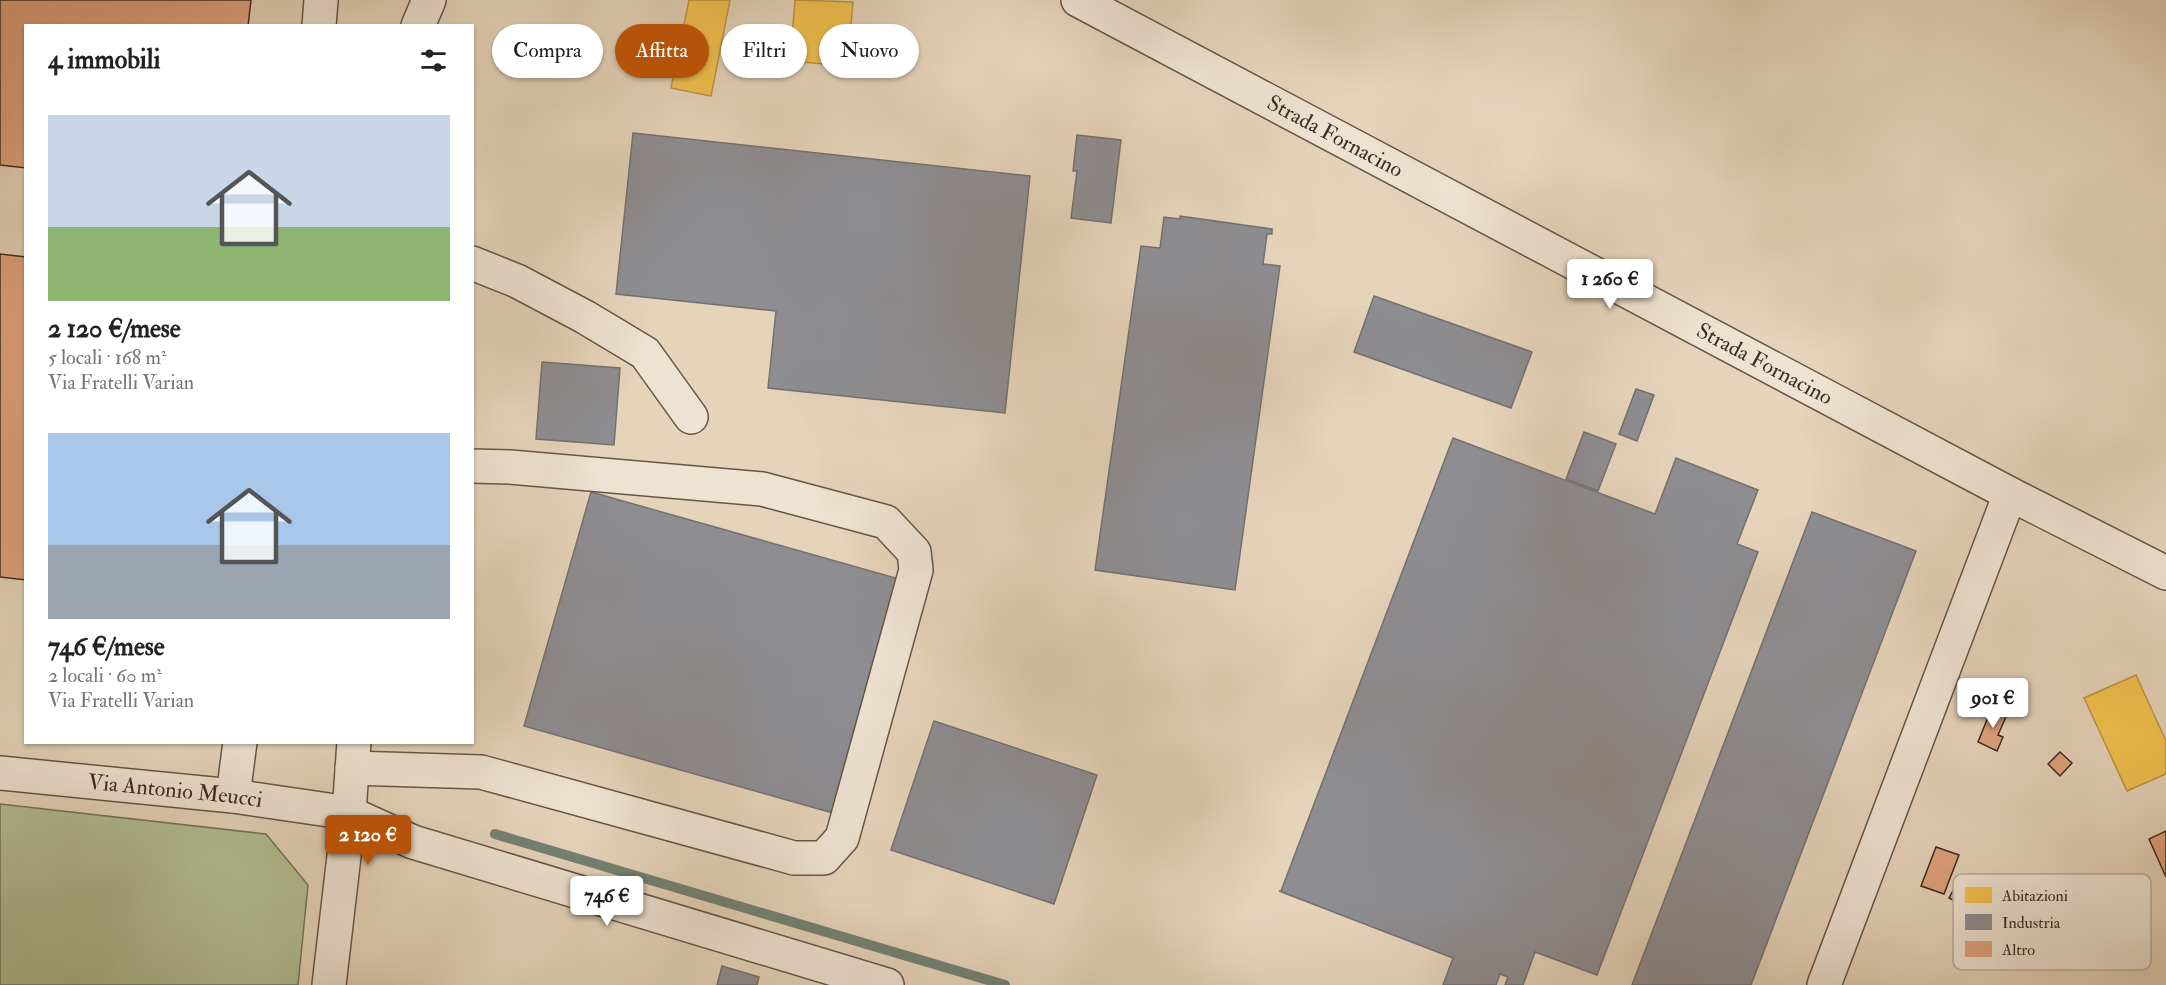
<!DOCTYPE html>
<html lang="it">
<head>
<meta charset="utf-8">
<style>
  body { margin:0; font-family:"IM FELL Double Pica",serif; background:#f6f6f6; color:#222; height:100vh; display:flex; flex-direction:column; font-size:22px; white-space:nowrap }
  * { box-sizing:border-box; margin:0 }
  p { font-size:20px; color:#767676 }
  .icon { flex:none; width:33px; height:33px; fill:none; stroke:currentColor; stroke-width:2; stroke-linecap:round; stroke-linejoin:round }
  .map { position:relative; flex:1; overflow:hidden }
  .panel { position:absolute; left:24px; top:24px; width:450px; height:720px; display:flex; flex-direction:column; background:#fff; border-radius:0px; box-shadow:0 2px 4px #0004 }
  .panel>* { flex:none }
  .hud { position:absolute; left:492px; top:24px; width:570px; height:54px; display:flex; gap:12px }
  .price { position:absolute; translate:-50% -51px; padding:0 14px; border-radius:6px; background:#fff; color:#222; font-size:20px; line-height:39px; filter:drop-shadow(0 2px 3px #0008) }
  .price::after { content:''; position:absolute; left:50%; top:36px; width:18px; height:14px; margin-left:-9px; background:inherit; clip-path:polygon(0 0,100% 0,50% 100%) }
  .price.current { background:#b45309; color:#fff }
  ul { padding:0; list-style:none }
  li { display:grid; align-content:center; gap:12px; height:318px; padding:0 24px }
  li span { display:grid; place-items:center; height:186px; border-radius:0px; color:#555 }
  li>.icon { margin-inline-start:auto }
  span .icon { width:108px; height:108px; fill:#fffc; stroke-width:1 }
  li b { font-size:26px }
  h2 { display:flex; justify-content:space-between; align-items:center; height:72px; padding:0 24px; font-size:26px }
  .pill { padding:0 21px; border-radius:27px; background:#fff; box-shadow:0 2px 4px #0004; font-size:21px; line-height:54px }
  .pill.current { background:#b45309; color:#fff }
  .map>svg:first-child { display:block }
</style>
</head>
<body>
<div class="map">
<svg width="2166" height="985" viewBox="0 0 2166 985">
  <rect width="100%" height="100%" fill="#e5d3ba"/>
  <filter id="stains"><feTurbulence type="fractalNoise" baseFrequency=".00333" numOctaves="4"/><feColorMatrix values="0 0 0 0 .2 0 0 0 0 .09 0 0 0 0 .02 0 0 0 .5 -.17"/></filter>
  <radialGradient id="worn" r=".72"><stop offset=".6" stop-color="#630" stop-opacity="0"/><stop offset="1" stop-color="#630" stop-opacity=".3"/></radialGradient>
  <!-- green -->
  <polygon fill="#b1bd92" stroke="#76745a" stroke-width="1.5" points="0,804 266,834 308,885 298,985 0,985"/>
  <!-- homes -->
  <g fill="#f2c14e" stroke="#bb9440" stroke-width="1.5">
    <polygon points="689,0 730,0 711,96 671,88"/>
    <polygon points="795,0 853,2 847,66 790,61"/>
    <polygon points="2136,675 2166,741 2166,774 2127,791 2084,698"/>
  </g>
  <!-- industry -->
  <g fill="#8d8d92" stroke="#757070" stroke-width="1.5">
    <polygon points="633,133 1030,176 1005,413 768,388 776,311 616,294"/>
    <polygon points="1077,135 1121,140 1111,223 1071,218 1077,171 1073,171"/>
    <polygon points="1180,216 1272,229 1272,234 1267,234 1263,264 1280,266 1235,590 1095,570 1141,246 1160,248 1164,217 1180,219"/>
    <polygon points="1374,296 1532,352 1511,408 1354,352"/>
    <polygon points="542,362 620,368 614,445 536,439"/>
    <polygon points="1636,389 1654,395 1637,441 1619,434"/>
    <polygon points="1584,432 1616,444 1598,491 1566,479"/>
    <polygon points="1453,438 1655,514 1676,458 1758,490 1737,544 1758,552 1597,975 1535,952 1523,985 1505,985 1508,977 1500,974 1496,985 1443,985 1453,958 1279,891 1281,891"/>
    <polygon points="591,492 906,581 840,815 524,726"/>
    <polygon points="1812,512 1916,551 1751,985 1632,985"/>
    <polygon points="934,721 1097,775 1054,904 891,850"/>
    <polygon points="722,966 759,977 757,985 717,985"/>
  </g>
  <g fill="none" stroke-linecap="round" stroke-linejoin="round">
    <!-- stream -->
    <polyline stroke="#738173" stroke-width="10" points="495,834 1005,985"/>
  </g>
  <!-- building -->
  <g fill="#dfa27d" stroke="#3c2c21" stroke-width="1.5">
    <polygon points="0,0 251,0 248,26 26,26 26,168 0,165"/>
    <polygon points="0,254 26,257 26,580 0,577"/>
    <polygon points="2000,688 2013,693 2009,704 1995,699"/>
    <polygon points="1993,705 2008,712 1998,735 2003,737 1997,751 1978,742"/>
    <polygon points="2060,752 2072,763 2060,776 2048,764"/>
    <polygon points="2166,831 2166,877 2149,839"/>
    <polygon points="1936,847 1959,855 1944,894 1921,886"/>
    <polygon points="1955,887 1967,894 1960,904 1949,898"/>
  </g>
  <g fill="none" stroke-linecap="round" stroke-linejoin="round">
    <!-- minor casing -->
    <g stroke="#665647" stroke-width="36">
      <g id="minor">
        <path id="s1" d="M1078 0 2010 494 2166 573"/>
        <polyline points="319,26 321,0"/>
        <polyline points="418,26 429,0"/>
        <polyline points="472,263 517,281 585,317 645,353 691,417"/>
        <polyline points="352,768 481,772 794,858 824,858 842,838 916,570 914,552 886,522 762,489 510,467 472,466"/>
        <path id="s2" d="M0 773 233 796 349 813 413 842 887 985"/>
        <polyline points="233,796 240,742"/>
        <polyline points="329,985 349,813 354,742"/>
        <polyline points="1824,985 2010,494"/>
      </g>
    </g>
    <!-- minor -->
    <use href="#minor" stroke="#eee2d2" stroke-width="33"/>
  </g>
  <g text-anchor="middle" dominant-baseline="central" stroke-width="6" stroke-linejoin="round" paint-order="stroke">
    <!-- street labels -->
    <g font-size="22" fill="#3c2c21" stroke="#eee2d2">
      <text stroke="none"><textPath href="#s1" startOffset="291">Strada Fornacino</textPath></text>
      <text stroke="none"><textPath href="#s1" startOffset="777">Strada Fornacino</textPath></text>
      <text stroke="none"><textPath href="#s2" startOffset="176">Via Antonio Meucci</textPath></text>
    </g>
  </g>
  <!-- legend -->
  <rect x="1953" y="874" width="198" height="96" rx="9" fill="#eee2d2" stroke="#b9ab9d" stroke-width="1.5"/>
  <rect x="1965" y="887" width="27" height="16" fill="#f2c14e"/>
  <rect x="1965" y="914" width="27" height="16" fill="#8d8d92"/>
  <rect x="1965" y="941" width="27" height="16" fill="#dfa27d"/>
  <g font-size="16" fill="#3c2c21">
    <text x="2002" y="901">Abitazioni</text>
    <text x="2002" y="928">Industria</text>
    <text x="2002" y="955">Altro</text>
  </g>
  <rect width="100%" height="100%" filter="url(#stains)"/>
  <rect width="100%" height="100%" fill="url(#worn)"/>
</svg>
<b class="price" style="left:1610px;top:310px">1 260 €</b>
<b class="price" style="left:1993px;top:729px">901 €</b>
<b class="price current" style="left:368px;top:866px">2 120 €</b>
<b class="price" style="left:607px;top:927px">746 €</b>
<div class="hud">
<a class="pill">Compra</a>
<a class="pill current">Affitta</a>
<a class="pill">Filtri</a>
<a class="pill">Nuovo</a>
</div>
<section class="panel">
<h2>4 immobili<svg class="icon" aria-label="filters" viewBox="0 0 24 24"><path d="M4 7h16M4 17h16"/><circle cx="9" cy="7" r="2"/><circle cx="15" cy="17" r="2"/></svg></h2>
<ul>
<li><span style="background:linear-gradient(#c9d6e8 60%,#8fb573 0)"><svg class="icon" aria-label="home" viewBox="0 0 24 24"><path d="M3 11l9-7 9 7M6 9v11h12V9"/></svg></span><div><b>2 120 €/mese</b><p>5 locali · 168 m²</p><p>Via Fratelli Varian</p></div></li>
<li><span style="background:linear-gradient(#a9c7e8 60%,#9aa5b1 0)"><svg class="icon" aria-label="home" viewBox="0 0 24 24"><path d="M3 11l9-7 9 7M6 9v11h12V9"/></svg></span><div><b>746 €/mese</b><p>2 locali · 60 m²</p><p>Via Fratelli Varian</p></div></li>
</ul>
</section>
</div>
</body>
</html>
